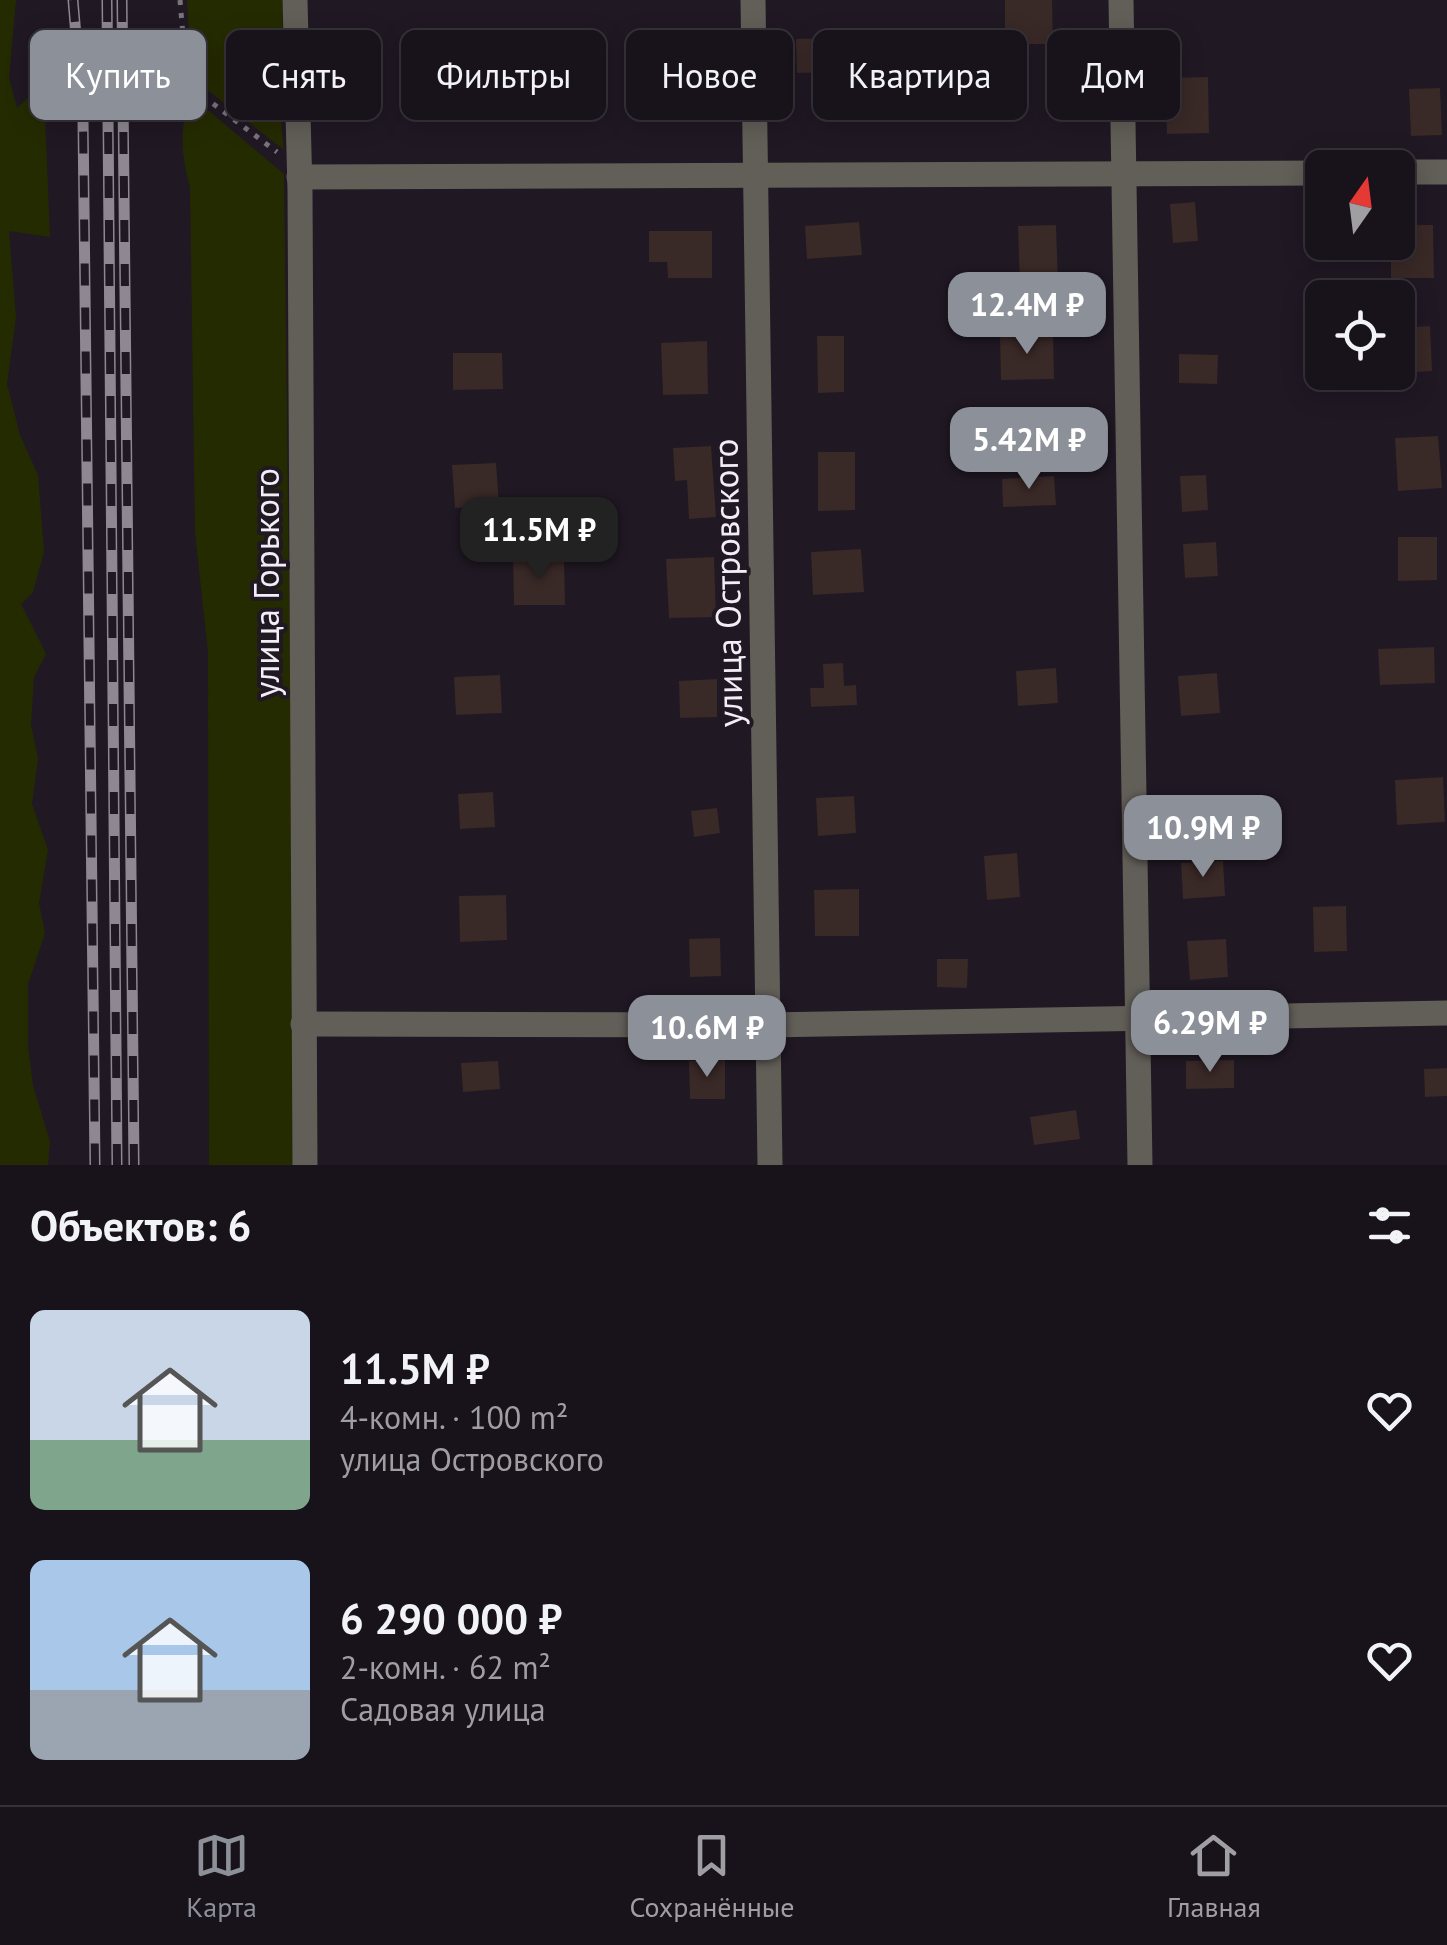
<!DOCTYPE html>
<html lang="ru">
<head>
<meta charset="utf-8">
<style>
  body { margin:0; font-family:"PT Sans",sans-serif; background:#211b23; color:#f1f3f6; height:100vh; display:flex; flex-direction:column; font-size:38px; white-space:nowrap }
  * { box-sizing:border-box; margin:0 }
  p { font-size:32px; color:#9f9ea2 }
  .icon { flex:none; width:55px; height:55px; fill:none; stroke:currentColor; stroke-width:2; stroke-linecap:round; stroke-linejoin:round }
  .map { position:relative; height:1165px; overflow:hidden }
  .sheet { display:flex; flex-direction:column; background:#18121a; flex:1 }
  .sheet>* { flex:none }
  .hud { position:absolute; left:30px; top:30px; width:1388px; height:90px; display:flex; gap:20px }
  .needle { width:65px; rotate:14deg }
  .tools { position:absolute; left:1305px; top:150px; display:grid; gap:20px }
  .tools a { display:grid; place-items:center; width:110px; height:110px; border-radius:15px; background:#18121a; box-shadow:0 5px 25px #0003,0 0 0 2px #363239; font-size:50px }
  .price { position:absolute; translate:-50% -85px; padding:0 22px; border-radius:20px; background:#8c9099; color:#fff; font-size:32px; line-height:65px; filter:drop-shadow(0 2px 5px #0008) }
  .price::after { content:''; position:absolute; left:50%; top:60px; width:30px; height:22px; margin-left:-15px; background:inherit; clip-path:polygon(0 0,100% 0,50% 100%) }
  .price.current { background:#222; color:#fff }
  ul { padding:0; list-style:none }
  li { display:flex; align-items:center; gap:30px; height:250px; padding:0 30px }
  li span { display:grid; place-items:center; flex:none; width:280px; height:200px; border-radius:15px; color:#555 }
  li>.icon { margin-inline-start:auto }
  span .icon { width:120px; height:120px; fill:#fffc; stroke-width:1 }
  li b { font-size:42px }
  h2 { display:flex; justify-content:space-between; align-items:center; height:120px; padding:0 30px; font-size:42px }
  .chip { padding:0 35px; border-radius:15px; background:#18121a; box-shadow:0 5px 25px #0003,0 0 0 2px #363239; font-size:35px; line-height:90px }
  .chip.current { background:#8c9099; color:#fff }
  .menu { display:flex; justify-content:space-around; align-items:center; height:140px; border-top:2px solid #363239; background:#18121a; font-size:28px; color:#9f9ea2 }
  .menu a { display:grid; justify-items:center; gap:5px }
  .menu .current { color:#8c9099 }
  .map>svg:first-child { display:block }
</style>
</head>
<body>
<div class="map">
<svg width="1447" height="1165" viewBox="0 0 1447 1165">
  <rect width="100%" height="100%" fill="#201823"/>
  <!-- green -->
  <g fill="#252b00">
    <polygon points="0,0 16,0 9,78 17,108 34,92 44,92 50,237 9,231 16,317 7,384 20,435 38,475 44,552 33,592 21,604 46,654 34,677 31,725 38,758 32,804 48,850 39,903 45,933 28,984 28,1046 33,1085 50,1142 48,1165 0,1165"/>
    <polygon points="187,0 282,0 283,37 260,41 263,86 281,121 284,150 192,78"/>
    <path d="M191 96 284 174 296 1165H209L208 652 195 533 190 187C181 155 179 128 191 96Z"/>
  </g>
  <!-- building -->
  <g fill="#392927">
    <polygon points="1005,0 1052,0 1053,44 1005,44"/>
    <polygon points="833,38 834,72 797,73 796,39"/>
    <polygon points="706,56 709,90 661,94 658,60"/>
    <polygon points="448,63 478,63 480,120 450,120"/>
    <polygon points="1208,77 1209,133 1167,134 1165,78"/>
    <polygon points="1440,88 1442,135 1411,136 1409,89"/>
    <polygon points="1195,202 1198,241 1173,243 1170,204"/>
    <polygon points="859,222 862,255 807,259 805,226"/>
    <polygon points="1056,225 1058,286 1020,287 1018,226"/>
    <polygon points="1398,225 1433,225 1434,278 1391,278 1391,242 1398,242"/>
    <polygon points="649,231 712,231 712,278 668,278 667,262 649,262"/>
    <polygon points="1430,326 1432,371 1398,373 1398,328"/>
    <polygon points="1053,334 1054,379 1001,380 1000,335"/>
    <polygon points="817,336 844,336 844,392 818,393"/>
    <polygon points="707,341 708,394 663,395 661,343"/>
    <polygon points="453,353 502,353 503,389 453,390"/>
    <polygon points="1179,354 1218,355 1217,384 1179,383"/>
    <polygon points="1438,436 1442,488 1398,491 1395,438"/>
    <polygon points="711,446 716,517 689,519 687,480 675,481 673,448"/>
    <polygon points="818,452 855,452 855,510 818,511"/>
    <polygon points="496,463 499,505 455,508 452,465"/>
    <polygon points="1206,475 1208,510 1182,512 1180,476"/>
    <polygon points="1054,476 1056,505 1003,507 1002,479"/>
    <polygon points="1398,537 1437,537 1437,580 1398,581"/>
    <polygon points="1216,542 1218,576 1185,578 1183,544"/>
    <polygon points="861,549 864,592 813,595 811,552"/>
    <polygon points="714,557 716,617 669,618 666,559"/>
    <polygon points="564,558 565,605 514,605 513,559"/>
    <polygon points="1434,647 1435,683 1380,685 1378,649"/>
    <polygon points="843,663 844,686 856,685 857,705 811,707 810,688 824,688 823,664"/>
    <polygon points="1056,668 1058,703 1018,706 1016,671"/>
    <polygon points="1217,673 1220,713 1181,716 1178,676"/>
    <polygon points="500,675 502,713 456,715 454,677"/>
    <polygon points="717,679 717,717 680,718 679,681"/>
    <polygon points="1443,777 1445,822 1397,825 1395,780"/>
    <polygon points="493,792 495,827 460,829 458,794"/>
    <polygon points="854,796 856,833 818,836 816,798"/>
    <polygon points="717,808 720,833 694,837 691,811"/>
    <polygon points="1017,853 1020,897 987,900 984,856"/>
    <polygon points="1223,861 1225,896 1183,899 1181,863"/>
    <polygon points="859,889 859,936 815,936 814,890"/>
    <polygon points="506,895 507,940 460,942 459,896"/>
    <polygon points="1346,906 1347,951 1314,952 1313,907"/>
    <polygon points="720,938 721,976 690,977 689,939"/>
    <polygon points="1226,939 1228,977 1190,980 1187,941"/>
    <polygon points="937,959 968,959 967,988 937,987"/>
    <polygon points="725,1060 725,1099 690,1099 689,1061"/>
    <polygon points="1234,1060 1234,1088 1186,1089 1186,1061"/>
    <polygon points="498,1061 500,1089 463,1092 461,1063"/>
    <polygon points="1447,1068 1447,1096 1425,1097 1424,1069"/>
    <polygon points="1076,1110 1080,1139 1034,1145 1030,1117"/>
  </g>
  <g fill="none" stroke-linecap="round" stroke-linejoin="round">
    <!-- path -->
    <polyline stroke="#7a737d" stroke-width="5" stroke-dasharray="5 8" stroke-linecap="butt" points="180,0 187,84 277,152"/>
    <!-- minor -->
    <g stroke="#625e58" stroke-width="25">
      <polyline points="295,0 300,190 305,1165"/>
      <polyline points="753,0 770,1165"/>
      <polyline points="1121,0 1140,1165"/>
      <polyline points="1398,172 1447,172"/>
      <polyline points="299,177 1322,173"/>
      <polyline points="303,1024 768,1025 1447,1013"/>
    </g>
    <!-- rail casing -->
    <g stroke="#8f8892" stroke-width="11">
      <g id="rail">
        <polyline points="73,0 83,119 95,1165"/>
        <polyline points="107,0 117,1165"/>
        <polyline points="122,0 134,1165"/>
      </g>
    </g>
    <!-- rail -->
    <use href="#rail" stroke="#201823" stroke-width="8" stroke-dasharray="22" stroke-linecap="butt"/>
  </g>
  <g text-anchor="middle" dominant-baseline="central" stroke-width="8" stroke-linejoin="round" paint-order="stroke">
    <!-- street labels -->
    <g font-size="35" fill="#f3eef6" stroke="#201823">
      <text transform="translate(266 583) rotate(-90)">улица Горького</text>
      <text transform="translate(727 583) rotate(-91)">улица Островского</text>
    </g>
  </g>
</svg>
<div class="tools">
<a><svg class="needle" viewBox="-14 -14 28 28"><path d="M0-13l5 13h-10z" fill="#e53935"/><path d="M0 13l5-13h-10z" fill="#9f9ea2"/></svg></a>
<a><svg class="icon" aria-label="locate" viewBox="0 0 24 24"><circle cx="12" cy="12" r="6"/><path d="M12 2v4M12 18v4M2 12h4M18 12h4"/></svg></a>
</div>
<b class="price" style="left:1027px;top:357px">12.4M ₽</b>
<b class="price" style="left:1029px;top:492px">5.42M ₽</b>
<b class="price current" style="left:539px;top:582px">11.5M ₽</b>
<b class="price" style="left:1203px;top:880px">10.9M ₽</b>
<b class="price" style="left:1210px;top:1075px">6.29M ₽</b>
<b class="price" style="left:707px;top:1080px">10.6M ₽</b>
<div class="hud">
<a class="chip current">Купить</a>
<a class="chip">Снять</a>
<a class="chip">Фильтры</a>
<a class="chip">Новое</a>
<a class="chip">Квартира</a>
<a class="chip">Дом</a>
</div>
</div>
<section class="sheet">
<h2>Объектов: 6<svg class="icon" aria-label="filters" viewBox="0 0 24 24"><path d="M4 7h16M4 17h16"/><circle cx="9" cy="7" r="2"/><circle cx="15" cy="17" r="2"/></svg></h2>
<ul>
<li><span style="background:linear-gradient(#c9d6e8 65%,#7fa58c 0)"><svg class="icon" aria-label="home" viewBox="0 0 24 24"><path d="M3 11l9-7 9 7M6 9v11h12V9"/></svg></span><div><b>11.5M ₽</b><p>4-комн. · 100 m²</p><p>улица Островского</p></div><svg class="icon" aria-label="heart" viewBox="0 0 24 24"><path d="M12 20l-8-8c-3-5 5-10 8-4 3-6 11-1 8 4z"/></svg></li>
<li><span style="background:linear-gradient(#a9c7e8 65%,#9aa5b1 0)"><svg class="icon" aria-label="home" viewBox="0 0 24 24"><path d="M3 11l9-7 9 7M6 9v11h12V9"/></svg></span><div><b>6 290 000 ₽</b><p>2-комн. · 62 m²</p><p>Садовая улица</p></div><svg class="icon" aria-label="heart" viewBox="0 0 24 24"><path d="M12 20l-8-8c-3-5 5-10 8-4 3-6 11-1 8 4z"/></svg></li>
</ul>
</section>
<nav class="menu">
<a class="current"><svg class="icon" aria-label="map" viewBox="0 0 24 24"><path d="M3 6l6-2 6 2 6-2v14l-6 2-6-2-6 2zM9 4v14M15 6v14"/></svg>Карта</a>
<a><svg class="icon" aria-label="saved" viewBox="0 0 24 24"><path d="M7 4h10v16l-5-4-5 4z"/></svg>Сохранённые</a>
<a><svg class="icon" aria-label="home" viewBox="0 0 24 24"><path d="M3 11l9-7 9 7M6 9v11h12V9"/></svg>Главная</a>
</nav>
</body>
</html>
